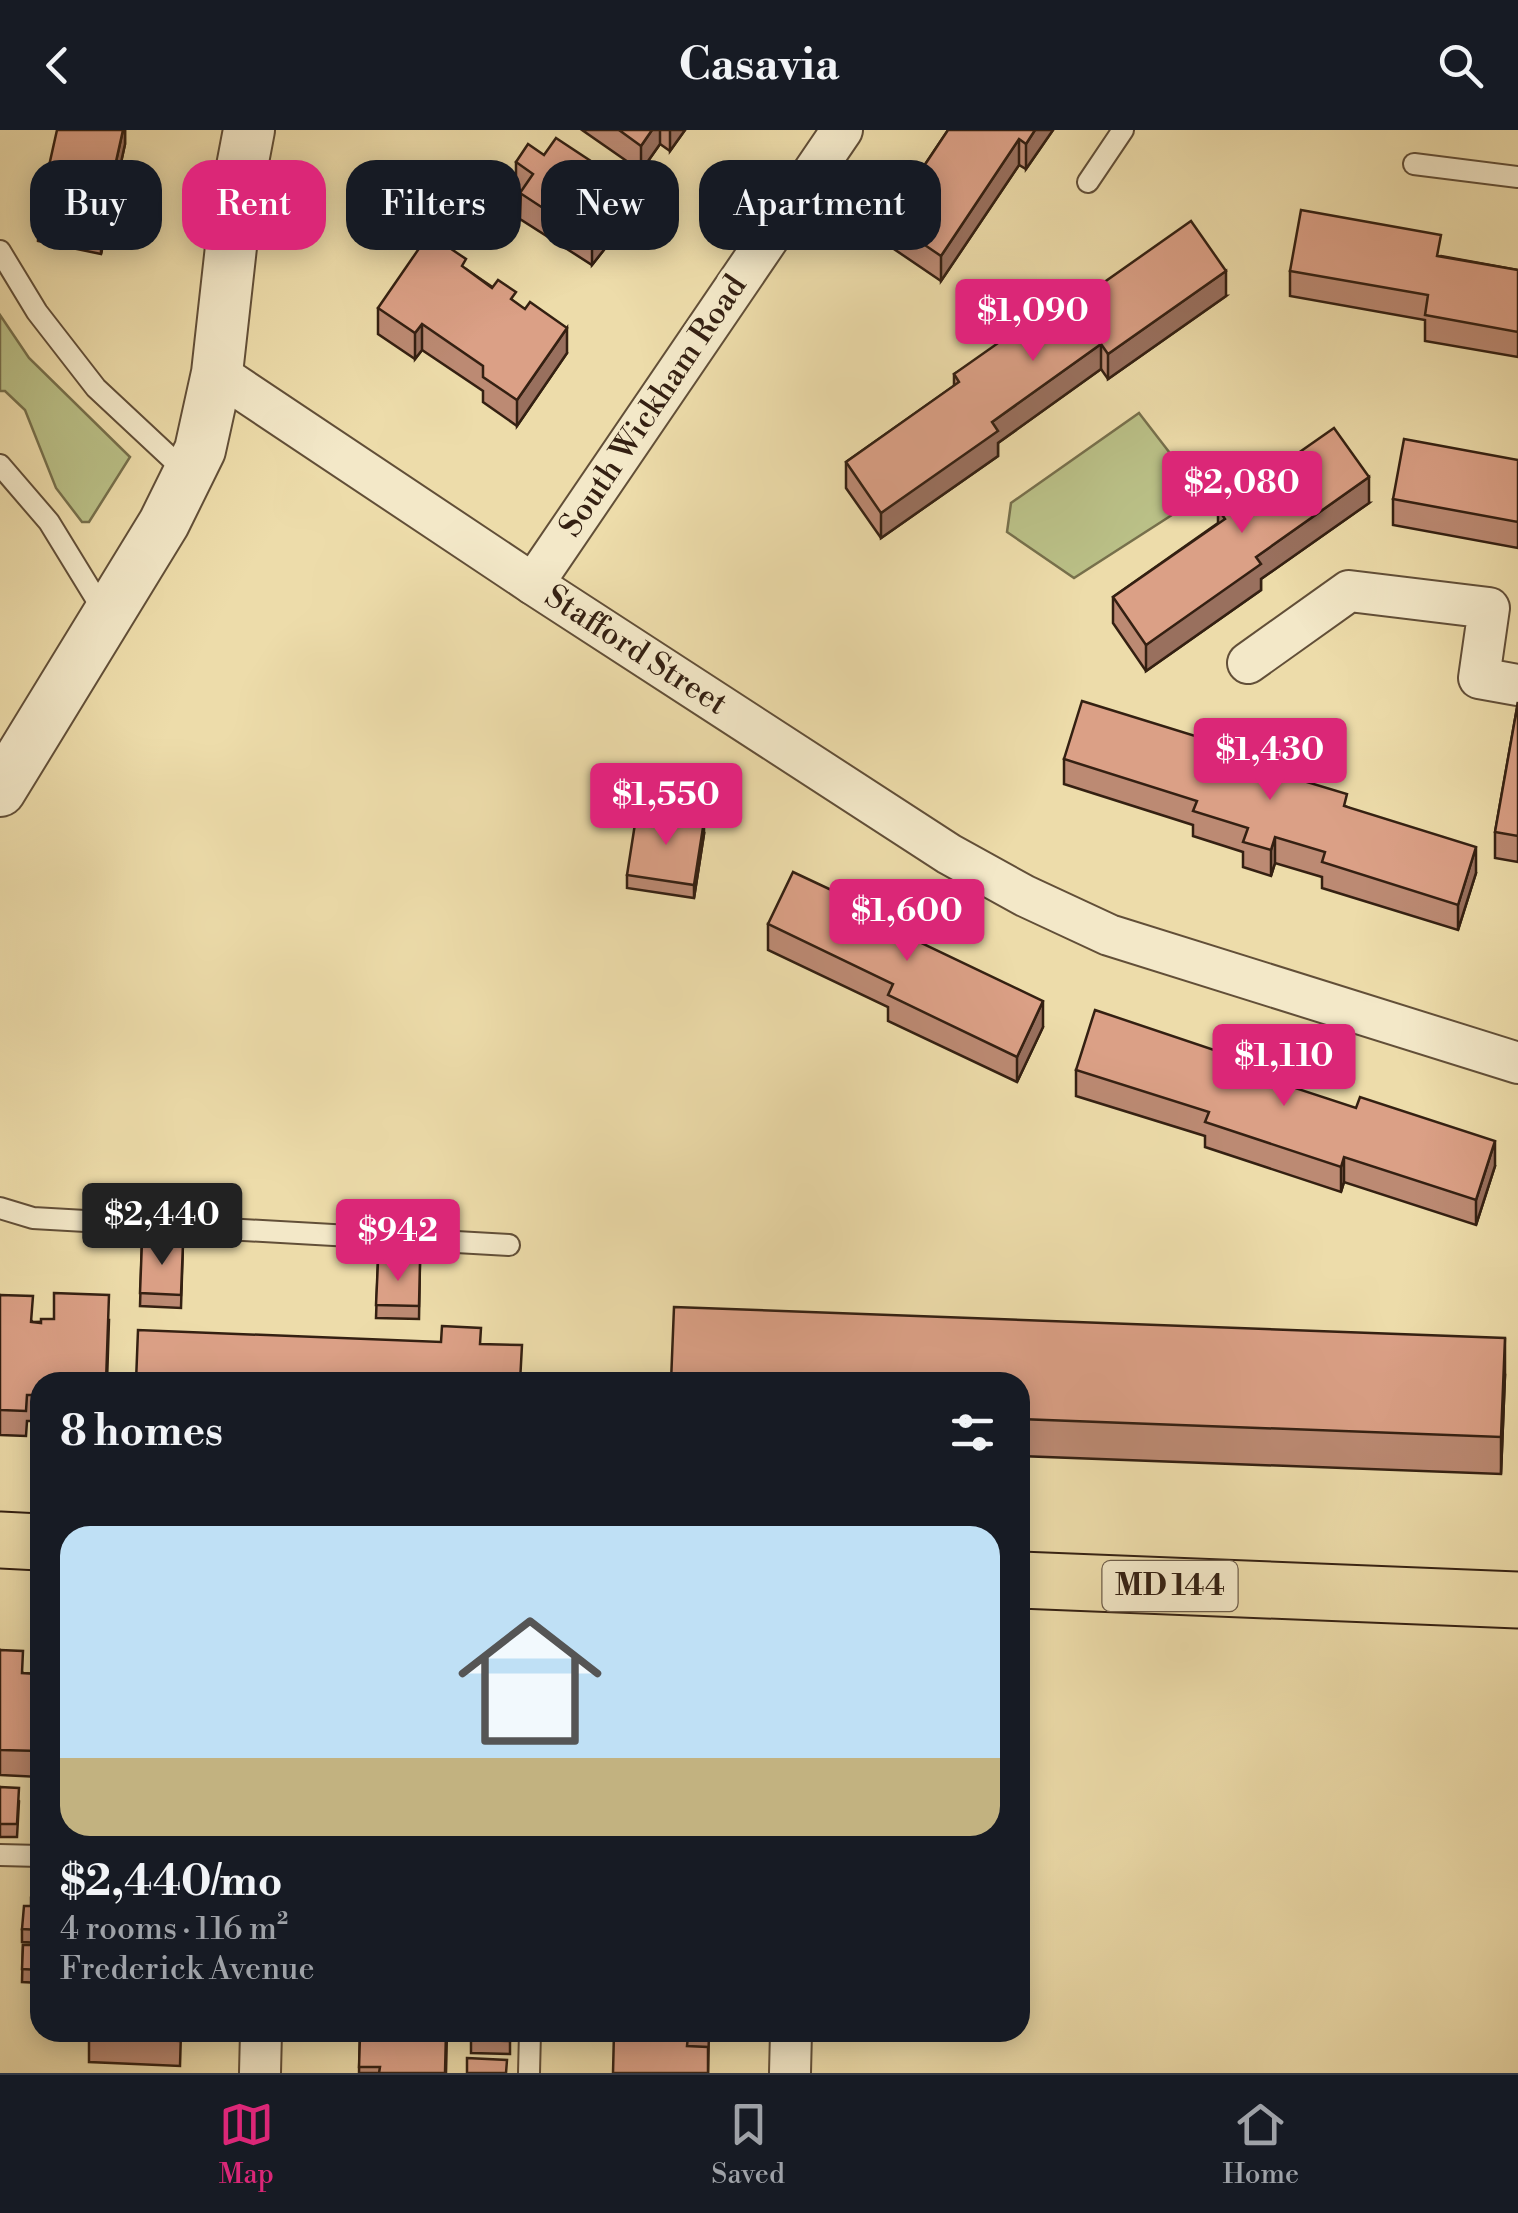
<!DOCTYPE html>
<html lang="en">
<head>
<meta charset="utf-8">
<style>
  body { margin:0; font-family:"Libre Bodoni",serif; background:#242831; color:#f1f3f6; height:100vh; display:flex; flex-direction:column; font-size:38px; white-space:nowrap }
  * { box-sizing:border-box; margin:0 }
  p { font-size:32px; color:#9ea1a6 }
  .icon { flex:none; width:55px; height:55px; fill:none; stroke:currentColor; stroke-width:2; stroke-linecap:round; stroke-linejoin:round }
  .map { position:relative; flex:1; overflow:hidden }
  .drawer { position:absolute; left:30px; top:1242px; width:1000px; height:670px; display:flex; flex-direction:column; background:#171b24; border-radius:30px; box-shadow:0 5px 25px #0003 }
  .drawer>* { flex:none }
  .banner { position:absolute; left:30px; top:30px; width:1000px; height:90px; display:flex; gap:20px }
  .price { position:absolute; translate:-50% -85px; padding:0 22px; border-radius:10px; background:#db2777; color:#fff; font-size:32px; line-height:65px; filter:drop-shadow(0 2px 5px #0008) }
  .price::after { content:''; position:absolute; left:50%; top:60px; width:30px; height:22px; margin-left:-15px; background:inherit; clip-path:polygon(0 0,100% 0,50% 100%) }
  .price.current { background:#222; color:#fff }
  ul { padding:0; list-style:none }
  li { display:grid; align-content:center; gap:20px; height:530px; padding:0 30px }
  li+li { border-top:2px solid #363941 }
  li span { display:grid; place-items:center; height:310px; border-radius:30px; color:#555 }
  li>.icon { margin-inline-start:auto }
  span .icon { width:180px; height:180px; fill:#fffc; stroke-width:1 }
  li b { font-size:42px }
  h2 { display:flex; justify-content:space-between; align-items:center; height:120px; padding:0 30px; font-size:42px }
  .pill { padding:0 35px; border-radius:30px; background:#171b24; box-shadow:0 5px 25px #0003; font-size:35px; line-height:90px }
  .pill.current { background:#db2777; color:#fff }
  header { display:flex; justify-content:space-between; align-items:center; height:130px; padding:0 30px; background:#171b24; font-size:45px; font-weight:700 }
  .tabs { display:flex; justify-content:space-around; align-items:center; height:140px; border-top:2px solid #363941; background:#171b24; font-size:28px; color:#9ea1a6 }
  .tabs a { display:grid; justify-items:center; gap:5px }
  .tabs .current { color:#db2777 }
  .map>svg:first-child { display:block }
</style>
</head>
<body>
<header><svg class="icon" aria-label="back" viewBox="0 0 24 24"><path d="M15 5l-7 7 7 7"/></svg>Casavia<svg class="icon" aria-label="search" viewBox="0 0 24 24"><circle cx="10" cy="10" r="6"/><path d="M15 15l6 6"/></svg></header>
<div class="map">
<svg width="1518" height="1943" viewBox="0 0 1518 1943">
  <rect width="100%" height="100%" fill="#eddcaa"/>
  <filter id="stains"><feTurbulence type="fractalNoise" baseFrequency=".002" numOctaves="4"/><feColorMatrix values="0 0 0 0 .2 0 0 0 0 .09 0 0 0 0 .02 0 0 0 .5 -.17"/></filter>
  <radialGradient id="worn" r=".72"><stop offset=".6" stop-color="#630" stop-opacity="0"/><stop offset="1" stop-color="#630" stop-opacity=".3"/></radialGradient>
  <!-- green -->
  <g fill="#bac087" stroke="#77704c" stroke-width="2.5">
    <polygon points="0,185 29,228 130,327 89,392 82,392 56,358 25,280 5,261 0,261"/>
    <polygon points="1139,283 1183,340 1175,383 1074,448 1007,402 1011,373"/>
  </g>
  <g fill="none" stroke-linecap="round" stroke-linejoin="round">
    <!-- service casing -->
    <g stroke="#624f38" stroke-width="24">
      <g id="service">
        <polyline points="1414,34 1518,47"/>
        <polyline points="1088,52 1123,0"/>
        <polyline points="0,121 37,182 96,258 187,343"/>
        <polyline points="0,335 49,392 106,485"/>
        <polyline points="0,1078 33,1088 509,1115"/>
        <polyline points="0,1725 40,1726"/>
        <polyline points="529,1943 530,1902"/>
      </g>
    </g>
    <!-- minor casing -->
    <g stroke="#624f38" stroke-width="44">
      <g id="minor">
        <polyline points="217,243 533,454 949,724 1025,766 1109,805 1518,933"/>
        <polyline points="533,454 842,0"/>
        <polyline points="1248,533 1349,461 1489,478 1479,548 1518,555"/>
        <polyline points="260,1943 261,1902"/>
        <polyline points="790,1943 791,1902"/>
      </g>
    </g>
    <!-- tertiary casing -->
    <g stroke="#624f38" stroke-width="54">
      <polyline id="tertiary" points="0,661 164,393 200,320 217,243 237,63 249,0"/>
    </g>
    <!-- primary casing -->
    <g stroke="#342012" stroke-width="59">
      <g id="primary">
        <polyline points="0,1410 40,1412"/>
        <polyline points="1020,1450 1518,1470"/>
      </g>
    </g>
    <!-- service -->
    <use href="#service" stroke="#f3e8c8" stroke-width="20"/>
    <!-- minor -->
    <use href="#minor" stroke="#f3e8c8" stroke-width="40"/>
    <!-- tertiary -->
    <use href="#tertiary" stroke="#f3e8c8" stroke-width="50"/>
    <!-- primary -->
    <use href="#primary" stroke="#eddcaa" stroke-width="55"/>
  </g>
  <!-- wall -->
  <g fill="#bc8a73" stroke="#342012" stroke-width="2.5">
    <polygon points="125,0 125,14 101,124 38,111 38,85"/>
    <polygon points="582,0 685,0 670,21 660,14 641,41"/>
    <polygon points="948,0 1053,0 1026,39 1019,35 941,151 888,115 888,90"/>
    <polygon points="544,25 618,55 629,88 592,135 520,89 521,61 516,58 516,32"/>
    <polygon points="1441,126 1518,140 1518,227 1425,211 1425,190 1290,166 1290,141"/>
    <polygon points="466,139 516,173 567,223 517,296 483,272 483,261 422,220 415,229 378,204 378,178"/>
    <polygon points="1226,166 1108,249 1101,239 998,313 998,326 881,408 846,358 846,332 954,256 954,244 1076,172"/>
    <polygon points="1518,330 1518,418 1393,395 1393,369"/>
    <polygon points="1369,373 1261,449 1261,460 1146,541 1113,493 1113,467 1218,393 1218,379"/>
    <polygon points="1518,572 1518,732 1495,728 1495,702"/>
    <polygon points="1218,625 1347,677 1476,743 1458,800 1322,758 1322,747 1275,733 1271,746 1243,737 1243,722 1193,706 1193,695 1064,654 1064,629"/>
    <polygon points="704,704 694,768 627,758 627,745"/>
    <polygon points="768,794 921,813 1043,897 1017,952 888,891 888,877 768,820"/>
    <polygon points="1232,937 1495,1036 1476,1095 1344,1052 1341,1062 1205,1017 1205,1006 1076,966 1076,940"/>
    <polygon points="142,1111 183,1113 181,1178 140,1176"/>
    <polygon points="378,1131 420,1132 419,1189 376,1188"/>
    <polygon points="0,1165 33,1192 109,1190 107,1252 40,1252 40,1291 27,1291 26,1306 0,1305"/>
    <polygon points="1505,1245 1501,1344 1020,1326 1020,1252"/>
    <polygon points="0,1520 23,1543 36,1544 40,1522 40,1647 0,1645"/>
    <polygon points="0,1657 19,1671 17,1707 0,1707"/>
    <polygon points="40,1769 40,1813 22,1812 22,1799 31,1776"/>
    <polygon points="23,1815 40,1815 40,1853 22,1852"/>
    <polygon points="89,1902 181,1902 180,1936 89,1932"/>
    <polygon points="360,1902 447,1902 446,1943 359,1943"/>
    <polygon points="471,1902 510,1902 510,1924 471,1923"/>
    <polygon points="614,1902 709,1902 708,1943"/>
  </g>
  <!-- shaded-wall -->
  <g fill="#99705e" stroke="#342012" stroke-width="2.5">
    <polygon points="123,0 125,0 125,14 101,124 101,99"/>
    <polygon points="652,0 660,0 660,14 641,41 641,16"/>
    <polygon points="670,0 685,0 670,21"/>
    <polygon points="1035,0 1053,0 1026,39 1026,14"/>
    <polygon points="1019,9 1019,35 941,151 941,126"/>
    <polygon points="629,63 629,88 592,135 592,110"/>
    <polygon points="1226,141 1226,166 1108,249 1108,224"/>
    <polygon points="422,194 422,220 415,229 415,203"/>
    <polygon points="567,198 567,223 517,296 517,270"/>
    <polygon points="1101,214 1101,239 998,313 998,326 881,408 881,383 992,292"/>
    <polygon points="1369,347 1369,373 1261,449 1261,460 1146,541 1146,515 1256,427"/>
    <polygon points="704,691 704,704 694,768 694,755"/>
    <polygon points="1275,707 1275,733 1271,746 1271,720"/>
    <polygon points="1476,717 1476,743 1458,800 1458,775"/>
    <polygon points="1043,871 1043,897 1017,952 1017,927"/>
    <polygon points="1495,1011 1495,1036 1476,1095 1476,1070"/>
    <polygon points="1344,1027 1344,1052 1341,1062 1341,1037"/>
    <polygon points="1505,1208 1505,1245 1501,1344 1501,1307"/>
  </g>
  <!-- building -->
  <g fill="#dba086" stroke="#342012" stroke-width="2.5">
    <polygon points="57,0 123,0 101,99 38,85"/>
    <polygon points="619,0 652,0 641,16"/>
    <polygon points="948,0 1035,0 1026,14 1019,9 941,126 888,90"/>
    <polygon points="556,8 618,49 616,53 629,63 592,110 520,63 533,44 516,32 528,14 544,25"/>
    <polygon points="1301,80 1441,105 1437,126 1518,140 1518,202 1425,185 1428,165 1290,141"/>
    <polygon points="1191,91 1226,141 1108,224 1101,214 992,292 998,301 881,383 846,332 959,252 954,244 1069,163 1076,172"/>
    <polygon points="429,104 466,129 462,136 492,158 498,150 516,162 511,169 525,179 530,172 567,198 517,270 483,247 483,236 422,194 415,203 378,178"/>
    <polygon points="1334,298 1369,347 1256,427 1261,434 1146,515 1113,467 1225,389 1218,379"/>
    <polygon points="1404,309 1518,330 1518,392 1393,369"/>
    <polygon points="1082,571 1218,613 1214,624 1347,664 1344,676 1476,717 1458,775 1322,732 1325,722 1275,707 1271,720 1243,712 1248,698 1193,681 1197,671 1064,629"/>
    <polygon points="1518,572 1518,706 1495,702"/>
    <polygon points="637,681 704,691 694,755 627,745"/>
    <polygon points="793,742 921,802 917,811 1043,871 1017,927 888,865 893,854 768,794"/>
    <polygon points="1095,880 1232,926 1228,936 1356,978 1360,967 1495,1011 1476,1070 1344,1027 1341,1037 1205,992 1209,982 1076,940"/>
    <polygon points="142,1111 183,1113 181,1165 140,1163"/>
    <polygon points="378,1131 420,1132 419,1176 376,1175"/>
    <polygon points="54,1163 109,1165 106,1252 40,1252 40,1265 27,1265 26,1281 0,1280 0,1165 33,1166 31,1192 41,1193 41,1189 54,1189"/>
    <polygon points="674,1177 1505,1208 1501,1307 1020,1289 1020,1252 671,1252"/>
    <polygon points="442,1196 481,1198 480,1214 522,1215 520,1252 136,1252 138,1200 441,1212"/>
    <polygon points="0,1520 23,1521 22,1543 36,1544 36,1522 40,1522 40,1621 0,1620"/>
    <polygon points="0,1657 19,1658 17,1694 0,1694"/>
    <polygon points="31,1768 40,1769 40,1800 22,1799 24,1776 31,1776"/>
    <polygon points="23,1815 40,1815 40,1840 22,1839"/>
    <polygon points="89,1902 180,1902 180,1911 89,1907"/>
    <polygon points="381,1902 446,1902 445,1943 379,1943 380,1937 359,1937 360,1906 380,1907"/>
    <polygon points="471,1902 510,1902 510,1911 471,1910"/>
    <polygon points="614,1902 709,1902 709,1907 688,1906 687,1916 708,1917 708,1943 613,1943"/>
    <polygon points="467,1928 507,1930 506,1943 467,1943"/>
  </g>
  <g text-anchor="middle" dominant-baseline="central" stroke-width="9" stroke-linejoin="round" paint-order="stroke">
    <!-- shield labels -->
    <rect fill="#f3e8c8" stroke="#6d5c49" stroke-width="2.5" x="1102.5" y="1431" width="135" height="50" rx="8"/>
    <g font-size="30" font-weight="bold" fill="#342012">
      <text x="1170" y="1456">MD 144</text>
    </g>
    <!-- street labels -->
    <g font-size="32" fill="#342012" stroke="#f3e8c8">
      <text transform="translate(653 276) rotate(-56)">South Wickham Road</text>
      <text transform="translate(636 520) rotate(33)">Stafford Street</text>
    </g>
  </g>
  <rect width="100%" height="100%" filter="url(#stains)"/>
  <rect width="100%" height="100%" fill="url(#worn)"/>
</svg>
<b class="price" style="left:1033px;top:234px">$1,090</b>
<b class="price" style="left:1242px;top:406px">$2,080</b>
<b class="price" style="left:1270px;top:673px">$1,430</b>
<b class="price" style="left:666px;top:718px">$1,550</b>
<b class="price" style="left:907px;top:834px">$1,600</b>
<b class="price" style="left:1284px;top:979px">$1,110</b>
<b class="price current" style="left:162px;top:1138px">$2,440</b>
<b class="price" style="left:398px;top:1154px">$942</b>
<div class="banner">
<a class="pill">Buy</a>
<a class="pill current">Rent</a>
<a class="pill">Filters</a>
<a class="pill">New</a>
<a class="pill">Apartment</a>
</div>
<section class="drawer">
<h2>8 homes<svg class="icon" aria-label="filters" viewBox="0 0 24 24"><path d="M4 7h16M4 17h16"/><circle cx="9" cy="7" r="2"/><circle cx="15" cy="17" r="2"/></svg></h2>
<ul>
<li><span style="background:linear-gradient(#bfe0f5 75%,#c2b280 0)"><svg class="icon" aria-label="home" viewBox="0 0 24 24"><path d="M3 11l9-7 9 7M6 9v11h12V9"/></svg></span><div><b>$2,440/mo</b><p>4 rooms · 116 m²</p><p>Frederick Avenue</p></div></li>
</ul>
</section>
</div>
<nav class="tabs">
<a class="current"><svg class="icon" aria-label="map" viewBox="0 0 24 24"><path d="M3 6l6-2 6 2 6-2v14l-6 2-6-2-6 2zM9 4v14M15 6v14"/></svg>Map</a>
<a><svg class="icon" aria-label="saved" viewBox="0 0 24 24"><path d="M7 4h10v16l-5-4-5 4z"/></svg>Saved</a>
<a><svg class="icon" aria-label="home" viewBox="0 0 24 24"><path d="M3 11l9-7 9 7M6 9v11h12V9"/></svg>Home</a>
</nav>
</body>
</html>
